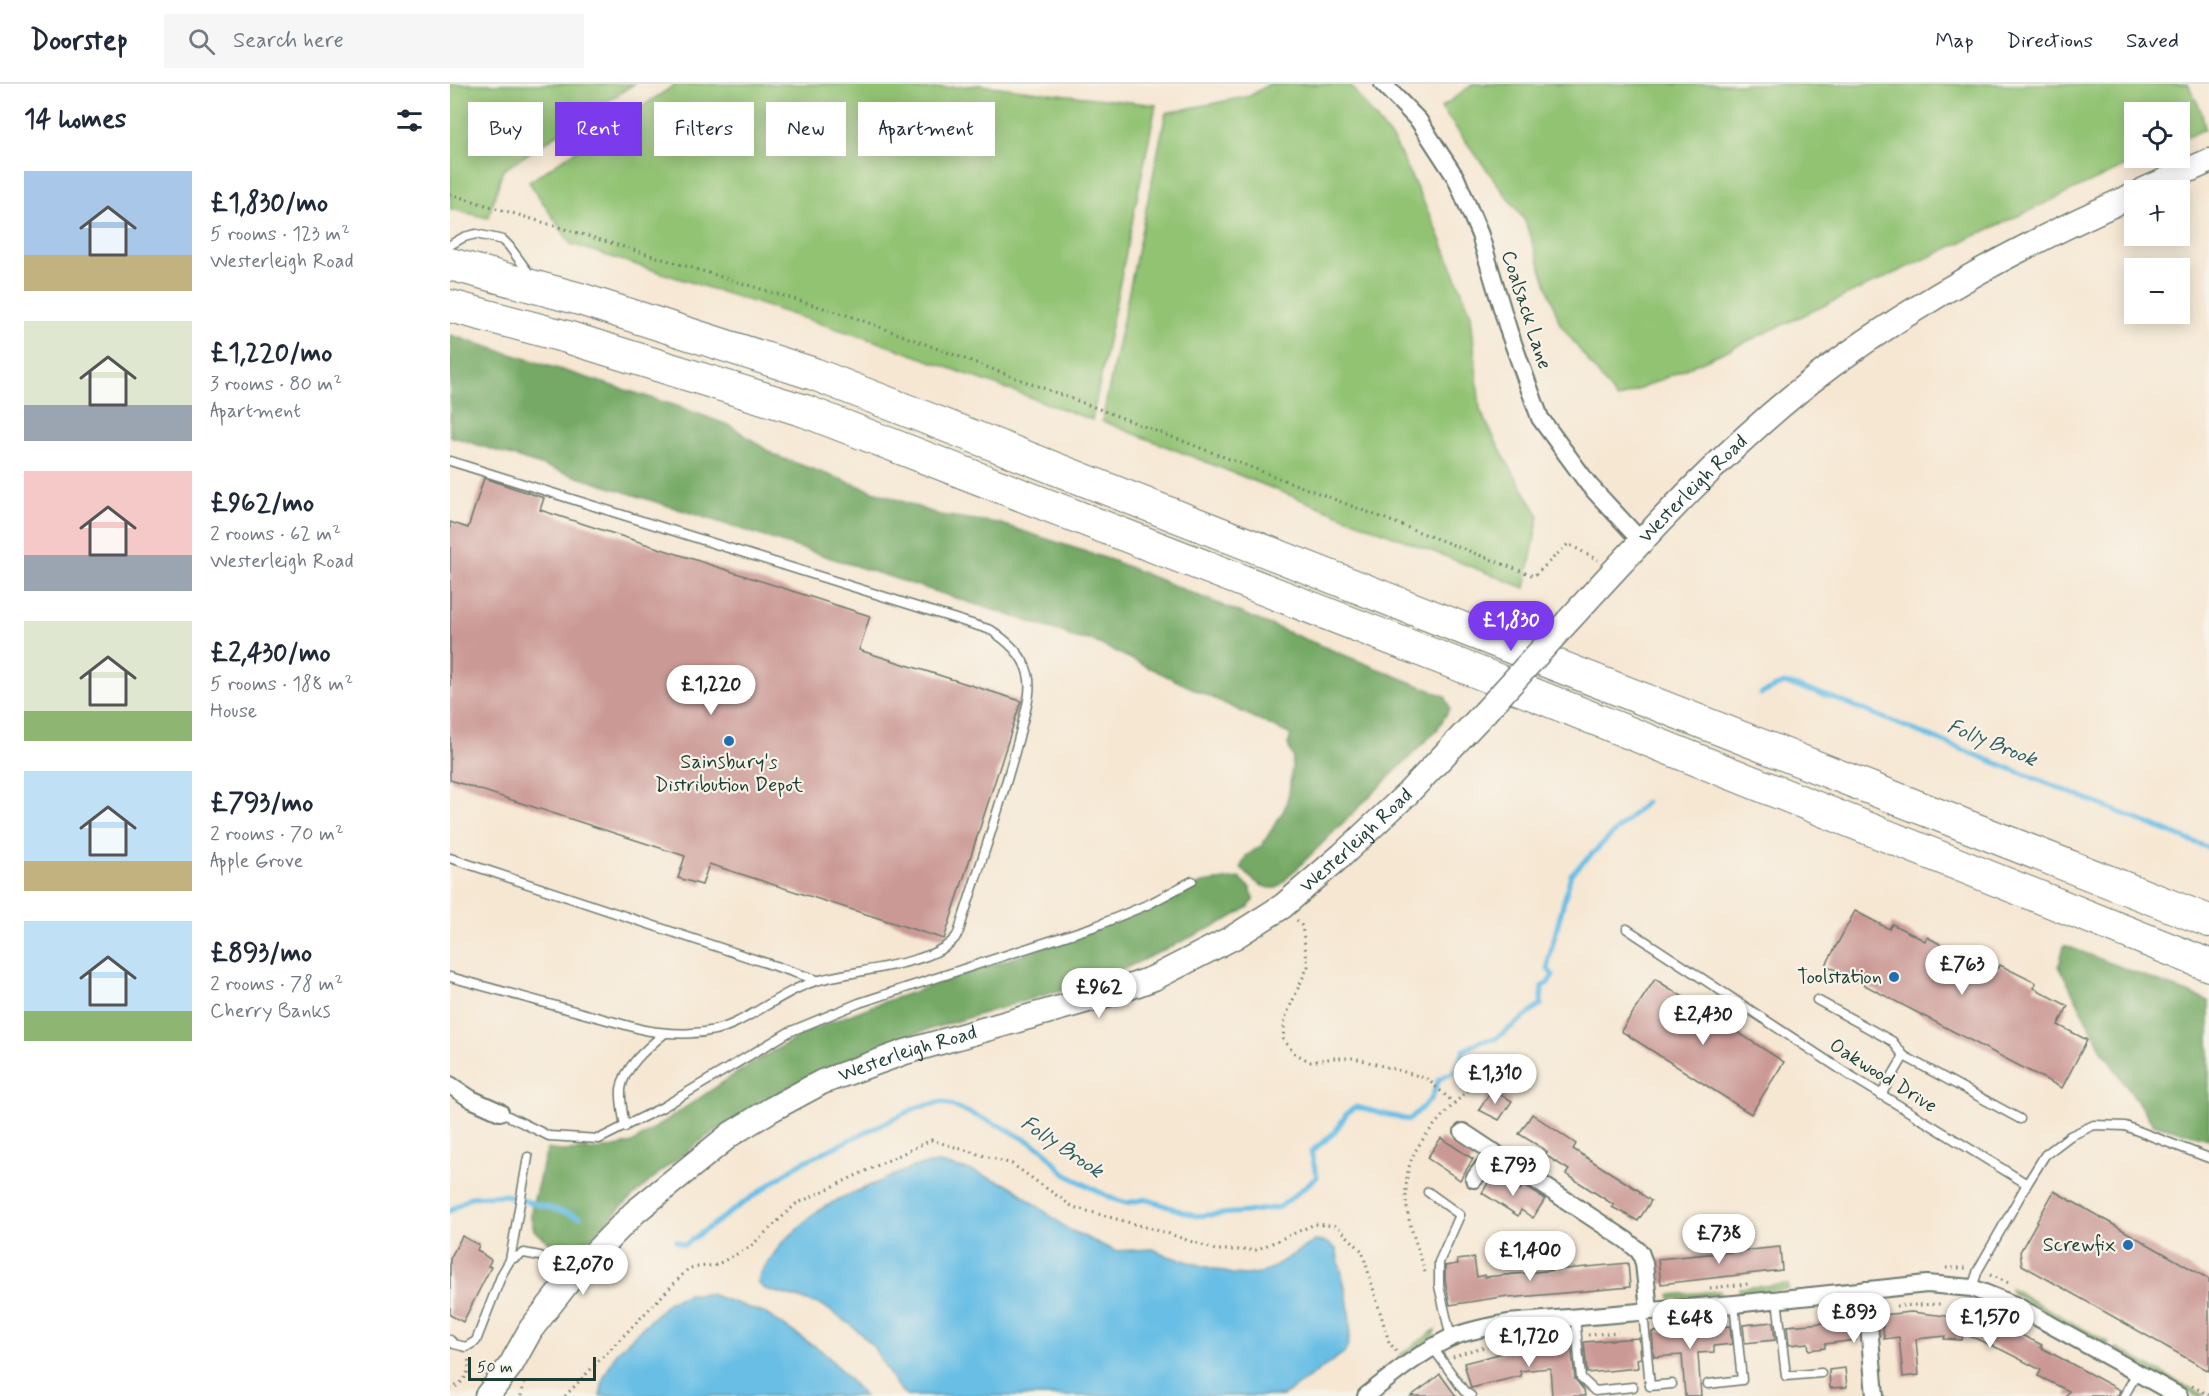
<!DOCTYPE html>
<html lang="en">
<head>
<meta charset="utf-8">
<style>
  body { margin:0; font-family:Mynerve,sans-serif; background:#f6f6f7; color:#1f2937; height:100vh; display:flex; flex-direction:column; font-size:22px; white-space:nowrap }
  * { box-sizing:border-box; margin:0 }
  p { font-size:20px; color:#747a83 }
  .icon { flex:none; width:33px; height:33px; fill:none; stroke:currentColor; stroke-width:2; stroke-linecap:round; stroke-linejoin:round }
  .map { position:relative; flex:1; overflow:hidden }
  .sheet { display:flex; flex-direction:column; background:#fff; width:450px }
  .sheet>* { flex:none }
  .guide { position:absolute; left:18px; top:18px; width:570px; height:54px; display:flex; gap:12px }
  .fabs { position:absolute; left:1674px; top:18px; display:grid; gap:12px }
  .fabs a { display:grid; place-items:center; width:66px; height:66px; border-radius:0px; background:#fff; box-shadow:0 3px 15px #0003; font-size:30px }
  .scale { position:absolute; left:18px; bottom:15px; width:128px; box-sizing:border-box; padding-left:6px; border:3px solid #1f3d34; border-top:0; font-size:16px; line-height:21px; white-space:nowrap; color:#1f3d34; -webkit-text-stroke:4px #f7f3e8; paint-order:stroke }
  .price { position:absolute; translate:-50% -51px; padding:0 14px; border-radius:21px; background:#fff; color:#222; font-size:20px; line-height:39px; filter:drop-shadow(0 2px 3px #0008) }
  .price::after { content:''; position:absolute; left:50%; top:36px; width:18px; height:14px; margin-left:-9px; background:inherit; clip-path:polygon(0 0,100% 0,50% 100%) }
  .price.current { background:#7c3aed; color:#fff }
  ul { padding:0; list-style:none }
  li { display:flex; align-items:center; gap:18px; height:150px; padding:0 24px }
  li span { display:grid; place-items:center; flex:none; width:168px; height:120px; border-radius:0px; color:#555 }
  li>.icon { margin-inline-start:auto }
  span .icon { width:72px; height:72px; fill:#fffc; stroke-width:1 }
  li b { font-size:26px }
  h2 { display:flex; justify-content:space-between; align-items:center; height:72px; padding:0 24px; font-size:26px }
  .pill { padding:0 21px; border-radius:0px; background:#fff; box-shadow:0 3px 15px #0003; font-size:21px; line-height:54px }
  .pill.current { background:#7c3aed; color:#fff }
  header { display:flex; align-items:center; gap:36px; box-sizing:border-box; height:84px; padding:0 30px; background:#fff; border-bottom:2px solid #e0e1e3 }
  header strong { font-size:28px }
  nav { display:flex; gap:33px; margin-inline-start:auto; font-size:21px }
  .search { width:420px; height:54px; background:#f6f6f7; display:flex; align-items:center; gap:15px; box-sizing:border-box; padding:0 21px; border-radius:0px; color:#747a83; font-size:22px }
  main { display:flex; flex:1; min-height:0 }
  .map>svg:first-child { display:block }
</style>
</head>
<body>
<header>
<strong>Doorstep</strong>
<div class="search"><svg class="icon" aria-label="search" viewBox="0 0 24 24"><circle cx="10" cy="10" r="6"/><path d="M15 15l6 6"/></svg>Search here</div>
<nav><a>Map</a><a>Directions</a><a>Saved</a></nav>
</header>
<main>
<section class="sheet">
<h2>14 homes<svg class="icon" aria-label="filters" viewBox="0 0 24 24"><path d="M4 7h16M4 17h16"/><circle cx="9" cy="7" r="2"/><circle cx="15" cy="17" r="2"/></svg></h2>
<ul>
<li><span style="background:linear-gradient(#a9c7e8 70%,#c2b280 0)"><svg class="icon" aria-label="home" viewBox="0 0 24 24"><path d="M3 11l9-7 9 7M6 9v11h12V9"/></svg></span><div><b>£1,830/mo</b><p>5 rooms · 123 m²</p><p>Westerleigh Road</p></div></li>
<li><span style="background:linear-gradient(#dfe7d0 70%,#9aa5b1 0)"><svg class="icon" aria-label="home" viewBox="0 0 24 24"><path d="M3 11l9-7 9 7M6 9v11h12V9"/></svg></span><div><b>£1,220/mo</b><p>3 rooms · 80 m²</p><p>Apartment</p></div></li>
<li><span style="background:linear-gradient(#f6c9c9 70%,#9aa5b1 0)"><svg class="icon" aria-label="home" viewBox="0 0 24 24"><path d="M3 11l9-7 9 7M6 9v11h12V9"/></svg></span><div><b>£962/mo</b><p>2 rooms · 62 m²</p><p>Westerleigh Road</p></div></li>
<li><span style="background:linear-gradient(#dfe7d0 75%,#8fb573 0)"><svg class="icon" aria-label="home" viewBox="0 0 24 24"><path d="M3 11l9-7 9 7M6 9v11h12V9"/></svg></span><div><b>£2,430/mo</b><p>5 rooms · 188 m²</p><p>House</p></div></li>
<li><span style="background:linear-gradient(#bfe0f5 75%,#c2b280 0)"><svg class="icon" aria-label="home" viewBox="0 0 24 24"><path d="M3 11l9-7 9 7M6 9v11h12V9"/></svg></span><div><b>£793/mo</b><p>2 rooms · 70 m²</p><p>Apple Grove</p></div></li>
<li><span style="background:linear-gradient(#bfe0f5 75%,#8fb573 0)"><svg class="icon" aria-label="home" viewBox="0 0 24 24"><path d="M3 11l9-7 9 7M6 9v11h12V9"/></svg></span><div><b>£893/mo</b><p>2 rooms · 78 m²</p><p>Cherry Banks</p></div></li>
</ul>
</section>
<div class="map">
<svg width="1759" height="1312" viewBox="0 0 1759 1312">
  <rect width="100%" height="100%" fill="#f7f3e8"/>
  <filter id="ink" filterUnits="userSpaceOnUse"><feTurbulence type="fractalNoise" baseFrequency=".0167" numOctaves="2"/><feDisplacementMap in="SourceGraphic" scale="12" xChannelSelector="R" yChannelSelector="G"/><feConvolveMatrix kernelMatrix="1 2 1 2 8 2 1 2 1" color-interpolation-filters="sRGB"/></filter>
  <filter id="wash" filterUnits="userSpaceOnUse"><feTurbulence type="fractalNoise" baseFrequency=".008" numOctaves="4" result="noise"/><feDisplacementMap in="SourceGraphic" scale="24" xChannelSelector="R" yChannelSelector="G"/><feGaussianBlur stdDeviation="1.35" result="paint"/><feColorMatrix in="noise" values="0 0 0 0 0 0 0 0 0 0 0 0 0 0 0 0 0 1.4 0 .05"/><feComposite in="paint" operator="in"/></filter>
  <g filter="url(#wash)">
    <rect width="100%" height="100%" fill="#f6e7d3"/>
    <!-- green -->
    <g fill="#92c373" stroke="#588054" stroke-width="1.5">
      <polygon points="0,0 184,0 53,86 38,134 0,125"/>
      <polygon points="226,0 457,0 468,6 530,1 706,21 642,336 431,259 121,160 79,98"/>
      <polygon points="819,0 899,0 945,59 988,148 1021,230 1030,326 1055,375 1089,432 1075,504 652,337 716,29 800,12"/>
      <polygon points="1023,0 1738,0 1752,29 1755,45 1730,56 1730,28 1684,28 1684,74 1693,74 1285,263 1167,315 1110,240 1075,137 991,24"/>
      <polygon points="1338,1200 1338,1205 1289,1209 1289,1204"/>
      <polygon points="1560,1204 1659,1259 1657,1263 1562,1209"/>
      <polygon points="1270,1207 1271,1210 1221,1215 1220,1211"/>
      <polygon points="985,1246 983,1252 950,1276 950,1271"/>
      <polygon points="1667,1264 1754,1312 1746,1312 1665,1267"/>
    </g>
    <!-- forest -->
    <g fill="#75a965" stroke="#4a734c" stroke-width="1.5">
      <path d="M0 251 227 322 281 342 326 372 490 431 548 439 661 476 995 612 1000 624 987 646 827 804C811 806 800 794 791 783L796 772 812 761 834 726 839 709 843 673 838 661 841 651 641 556 621 554 615 549 0 352Z"/>
      <polygon points="789,794 800,804 804,815 799,823 777,836 661,891 444,956 336,1004 259,1051 215,1084 169,1125 145,1151 135,1157 122,1160 99,1158 84,1146 80,1130 97,1065 111,1067 156,1065 182,1059 302,979 359,947 422,922 644,846 752,799"/>
      <polygon points="1614,861 1759,917 1759,1055 1703,1040 1653,968 1609,882"/>
    </g>
    <!-- water -->
    <g fill="#68bee5" stroke="#447e8c" stroke-width="1.5">
      <path d="M489 1079 522 1087 561 1102 618 1145 665 1167 703 1165 718 1172 782 1190 797 1191 815 1188 865 1157 876 1158 886 1165C892 1193 908 1242 895 1268L833 1312H456L444 1298 423 1262 405 1244 372 1221 315 1205 308 1199 310 1190 331 1160 367 1127 391 1114 466 1082Z"/>
      <polygon points="238,1210 260,1210 316,1230 375,1269 414,1312 150,1312 154,1293 166,1269 219,1218"/>
    </g>
    <g fill="none" stroke-linecap="round" stroke-linejoin="round">
      <!-- stream -->
      <g stroke="#68bee5" stroke-width="5">
        <polyline points="1311,610 1334,599 1381,613 1759,764"/>
        <polyline points="0,1127 20,1113 55,1111 130,1133"/>
        <polyline points="226,1157 234,1161 349,1080 468,1023 493,1018 551,1042 593,1065 615,1090 663,1115 677,1119 696,1115 745,1132 796,1128 830,1123 867,1093 861,1068 885,1048 897,1029 906,1023 959,1036 981,1015 989,995 1006,987 1014,966 1031,957 1045,955 1091,921 1092,902 1097,900 1103,892 1098,885 1098,878 1121,790 1196,718"/>
      </g>
    </g>
    <g id="blocks">
      <!-- building -->
      <g fill="#cb9995">
        <polygon points="34,394 94,414 90,426 420,532 409,566 571,617 494,855 259,780 252,801 228,794 235,772 0,696 0,438 18,444"/>
        <polygon points="1405,827 1439,845 1442,840 1475,857 1477,853 1511,871 1514,867 1548,885 1550,881 1586,899 1584,904 1618,922 1608,941 1637,956 1612,1004 1376,881"/>
        <polygon points="1205,895 1334,978 1301,1030 1171,947"/>
        <polygon points="1042,1005 1062,1017 1049,1036 1029,1026"/>
        <polygon points="1082,1030 1126,1060 1123,1065 1191,1108 1190,1109 1201,1117 1188,1137 1162,1123 1164,1121 1116,1090 1119,1086 1095,1071 1097,1068 1094,1065 1069,1050"/>
        <polygon points="991,1054 1023,1075 1010,1096 977,1074"/>
        <polygon points="1044,1089 1070,1106 1073,1101 1095,1115 1083,1134 1071,1126 1068,1132 1032,1109"/>
        <polygon points="1604,1107 1759,1195 1759,1287 1572,1181 1570,1168"/>
        <polygon points="12,1152 29,1161 27,1166 41,1176 38,1182 41,1183 13,1238 0,1231 0,1175"/>
        <polygon points="1330,1163 1332,1186 1211,1200 1208,1175"/>
        <polygon points="1024,1174 1027,1193 1035,1191 1035,1193 1178,1179 1180,1203 1059,1214 1058,1212 1000,1221 995,1196 995,1182 1008,1180 1007,1176"/>
        <polygon points="1461,1228 1522,1235 1532,1239 1535,1233 1592,1261 1590,1263 1670,1306 1668,1312 1616,1312 1619,1307 1588,1292 1591,1286 1552,1266 1513,1249 1512,1256 1494,1255 1495,1252 1466,1255 1469,1291 1453,1293 1449,1253 1434,1255 1432,1231"/>
        <polygon points="1404,1233 1406,1256 1375,1260 1375,1264 1359,1266 1358,1259 1339,1261 1337,1242 1373,1239 1373,1237"/>
        <polygon points="1323,1238 1325,1256 1295,1259 1293,1241"/>
        <polygon points="1280,1242 1282,1260 1264,1262 1264,1268 1248,1269 1251,1312 1235,1312 1232,1271 1204,1273 1202,1248"/>
        <polygon points="1189,1254 1191,1274 1187,1275 1188,1284 1137,1289 1134,1258"/>
        <polygon points="1121,1260 1125,1295 1134,1306 1135,1312 1102,1312 1100,1284 1070,1287 1071,1292 1021,1304 1014,1279 1076,1263"/>
        <polygon points="1395,1284 1397,1303 1380,1304 1379,1286"/>
        <polygon points="990,1290 1006,1312 961,1312 979,1299"/>
      </g>
    </g>
  </g>
  <g filter="url(#ink)">
    <use href="#blocks" fill-opacity="0" stroke="#6a786c" stroke-width="1.5"/>
    <g fill="none" stroke-linecap="round" stroke-linejoin="round">
      <!-- lane casing -->
      <g stroke="#6a786c" stroke-width="11">
        <g id="lane">
          <polyline points="0,161 14,153 26,150 53,156 59,162 81,192"/>
          <path d="M0 377 541 546C557 557 573 570 578 590 583 609 574 630 570 649 554 712 532 775 512 837 510 843 509 850 505 854 483 882 400 886 366 897 337 906 312 926 285 939 259 952 222 951 194 946L0 893"/>
          <polyline points="0,774 367,896"/>
          <polyline points="1177,845 1396,989 1577,1100 1528,1186 1522,1204"/>
          <polyline points="1367,916 1442,957 1454,972 1431,1011"/>
          <polyline points="1454,972 1570,1035"/>
          <polyline points="50,1028 99,1052 149,1055 213,1023 339,948 409,919 646,842 699,820 742,797"/>
          <path d="M175 1043C173 1030 170 1017 171 1005 174 983 198 963 214 950"/>
          <polyline points="1577,1100 1595,1071 1620,1052 1644,1041 1675,1042 1759,1074"/>
          <polyline points="978,1108 1010,1131 989,1178 989,1202 1001,1254"/>
          <polyline points="60,1176 74,1169 90,1172 121,1188"/>
          <polyline points="1327,1215 1336,1292 1371,1289"/>
          <polyline points="1193,1227 1200,1302 1222,1300"/>
          <polyline points="1125,1233 1131,1294 1145,1307 1183,1303"/>
          <polyline points="0,1256 4,1260 16,1263 26,1257 52,1190 60,1176 78,1073"/>
          <polyline points="983,1264 1014,1307 1021,1312"/>
          <polyline points="1258,1300 1292,1296 1284,1220"/>
          <polyline points="1674,1312 1687,1289"/>
        </g>
      </g>
      <!-- street casing -->
      <g stroke="#6a786c" stroke-width="20">
        <g id="street">
          <polyline points="933,0 969,37 1006,94 1030,151 1059,248 1090,334 1139,401 1191,457"/>
          <polyline points="0,1001 21,1015 50,1028"/>
          <polyline points="1013,1048 1176,1156 1190,1168 1194,1179 1199,1226"/>
          <polyline points="1024,1095 1044,1068"/>
          <polyline points="1416,1206 1425,1312"/>
          <path d="M916 1312C941 1292 971 1268 1000 1254 1018 1246 1038 1243 1058 1239L1284 1220 1477 1200 1522 1204 1567 1222 1729 1312"/>
        </g>
      </g>
      <!-- secondary casing -->
      <g stroke="#6a786c" stroke-width="27">
        <g id="secondary">
          <polyline points="1694,106 1759,77"/>
          <path id="s1" d="M1118 537C1200 447 1283 355 1381 282 1476 212 1577 159 1684 111"/>
          <path id="s2" d="M37 1312 61 1281 81 1245 124 1190 185 1128 281 1050 322 1025 372 998 455 968 663 909 704 894 784 853 833 822 892 771 957 710 1035 628"/>
        </g>
      </g>
      <!-- highway casing -->
      <g stroke="#6a786c" stroke-width="34">
        <g id="highway">
          <polyline points="0,180 130,215 364,290 1759,837"/>
          <polyline points="0,222 117,253 355,327 1045,595 1759,881"/>
        </g>
      </g>
      <!-- path -->
      <g stroke="#6a786c" stroke-width="3" stroke-dasharray="1.5 4.5" stroke-linecap="butt">
        <polyline points="0,110 403,233 649,325 1084,492 1118,460 1148,476"/>
        <polyline points="847,836 852,842 858,882 835,934 833,955 844,969 861,978 883,974 904,974 976,994 1005,1020"/>
        <polyline points="1496,1184 1516,1184"/>
        <path d="M975 1188C971 1173 965 1158 961 1143 954 1120 953 1088 966 1066 980 1042 1008 1016 1028 996"/>
        <polyline points="1540,1191 1561,1200"/>
        <polyline points="1260,1204 1298,1200"/>
        <polyline points="1512,1221 1526,1225"/>
        <polyline points="1446,1222 1490,1220"/>
        <polyline points="1138,1251 1168,1248"/>
        <path d="M1003 1273C1038 1258 1076 1257 1114 1253"/>
        <polyline points="1742,1302 1759,1311"/>
        <path d="M0 1305C13 1300 21 1290 18 1274"/>
        <polyline points="71,1312 74,1299"/>
        <polyline points="115,1312 239,1184 266,1181 300,1163 346,1120 481,1056 562,1080 623,1123 717,1149 765,1166 806,1166 865,1140 887,1142 912,1167 939,1258 946,1267"/>
      </g>
      <!-- lane -->
      <use href="#lane" stroke="#fff" stroke-width="8"/>
      <!-- street -->
      <use href="#street" stroke="#fff" stroke-width="16"/>
      <!-- secondary -->
      <use href="#secondary" stroke="#fff" stroke-width="24"/>
      <!-- highway -->
      <use href="#highway" stroke="#fff" stroke-width="32"/>
      <!-- secondary-bridge casing -->
      <g stroke="#6a786c" stroke-width="27" stroke-linecap="butt">
        <polyline id="secondary-bridge" points="1035,628 1118,537"/>
      </g>
      <!-- secondary-bridge -->
      <use href="#secondary-bridge" stroke="#fff" stroke-width="24"/>
    </g>
  </g>
  <!-- markers -->
  <g fill="#1f6fb2" stroke="#f7f3e8" stroke-width="2">
    <circle cx="279" cy="657" r="6"/>
    <circle cx="1444" cy="893" r="6"/>
    <circle cx="1678" cy="1161" r="6"/>
  </g>
  <g text-anchor="middle" dominant-baseline="central" stroke-width="4.5" stroke-linejoin="round" paint-order="stroke">
    <!-- street labels -->
    <g font-size="20" fill="#1f3d34" stroke="#f7f3e8">
      <text transform="translate(1076 226) rotate(72)">Coalsack Lane</text>
      <text stroke="none"><textPath href="#s1" startOffset="182">Westerleigh Road</textPath></text>
      <text stroke="none"><textPath href="#s2" startOffset="1060">Westerleigh Road</textPath></text>
      <text stroke="none"><textPath href="#s2" startOffset="556">Westerleigh Road</textPath></text>
      <text transform="translate(1433 992) rotate(32)">Oakwood Drive</text>
    </g>
    <!-- poi labels -->
    <g font-size="20" fill="#1f3d34" stroke="#f7f3e8" text-anchor="end">
      <text x="279" y="678" text-anchor="middle">Sainsbury's<tspan x="279" dy="23">Distribution Depot</tspan></text>
      <text x="1432" y="893">Toolstation</text>
      <text x="1666" y="1161">Screwfix</text>
    </g>
    <!-- water labels -->
    <g font-size="21" font-style="italic" fill="#315d60" stroke="#f7f3e8">
      <text transform="translate(1542 659) rotate(22)">Folly Brook</text>
      <text transform="translate(612 1063) rotate(34)">Folly Brook</text>
    </g>
  </g>
</svg>
<div class="fabs">
<a><svg class="icon" aria-label="locate" viewBox="0 0 24 24"><circle cx="12" cy="12" r="6"/><path d="M12 2v4M12 18v4M2 12h4M18 12h4"/></svg></a>
<a>+</a>
<a>−</a>
</div>
<div class="scale">50 m</div>
<b class="price current" style="left:1061px;top:568px">£1,830</b>
<b class="price" style="left:261px;top:632px">£1,220</b>
<b class="price" style="left:1512px;top:912px">£763</b>
<b class="price" style="left:649px;top:935px">£962</b>
<b class="price" style="left:1253px;top:962px">£2,430</b>
<b class="price" style="left:1045px;top:1021px">£1,310</b>
<b class="price" style="left:1063px;top:1113px">£793</b>
<b class="price" style="left:1269px;top:1181px">£738</b>
<b class="price" style="left:1080px;top:1198px">£1,400</b>
<b class="price" style="left:133px;top:1212px">£2,070</b>
<b class="price" style="left:1404px;top:1260px">£893</b>
<b class="price" style="left:1540px;top:1265px">£1,570</b>
<b class="price" style="left:1240px;top:1266px">£648</b>
<b class="price" style="left:1079px;top:1284px">£1,720</b>
<div class="guide">
<a class="pill">Buy</a>
<a class="pill current">Rent</a>
<a class="pill">Filters</a>
<a class="pill">New</a>
<a class="pill">Apartment</a>
</div>
</div>
</main>
</body>
</html>
